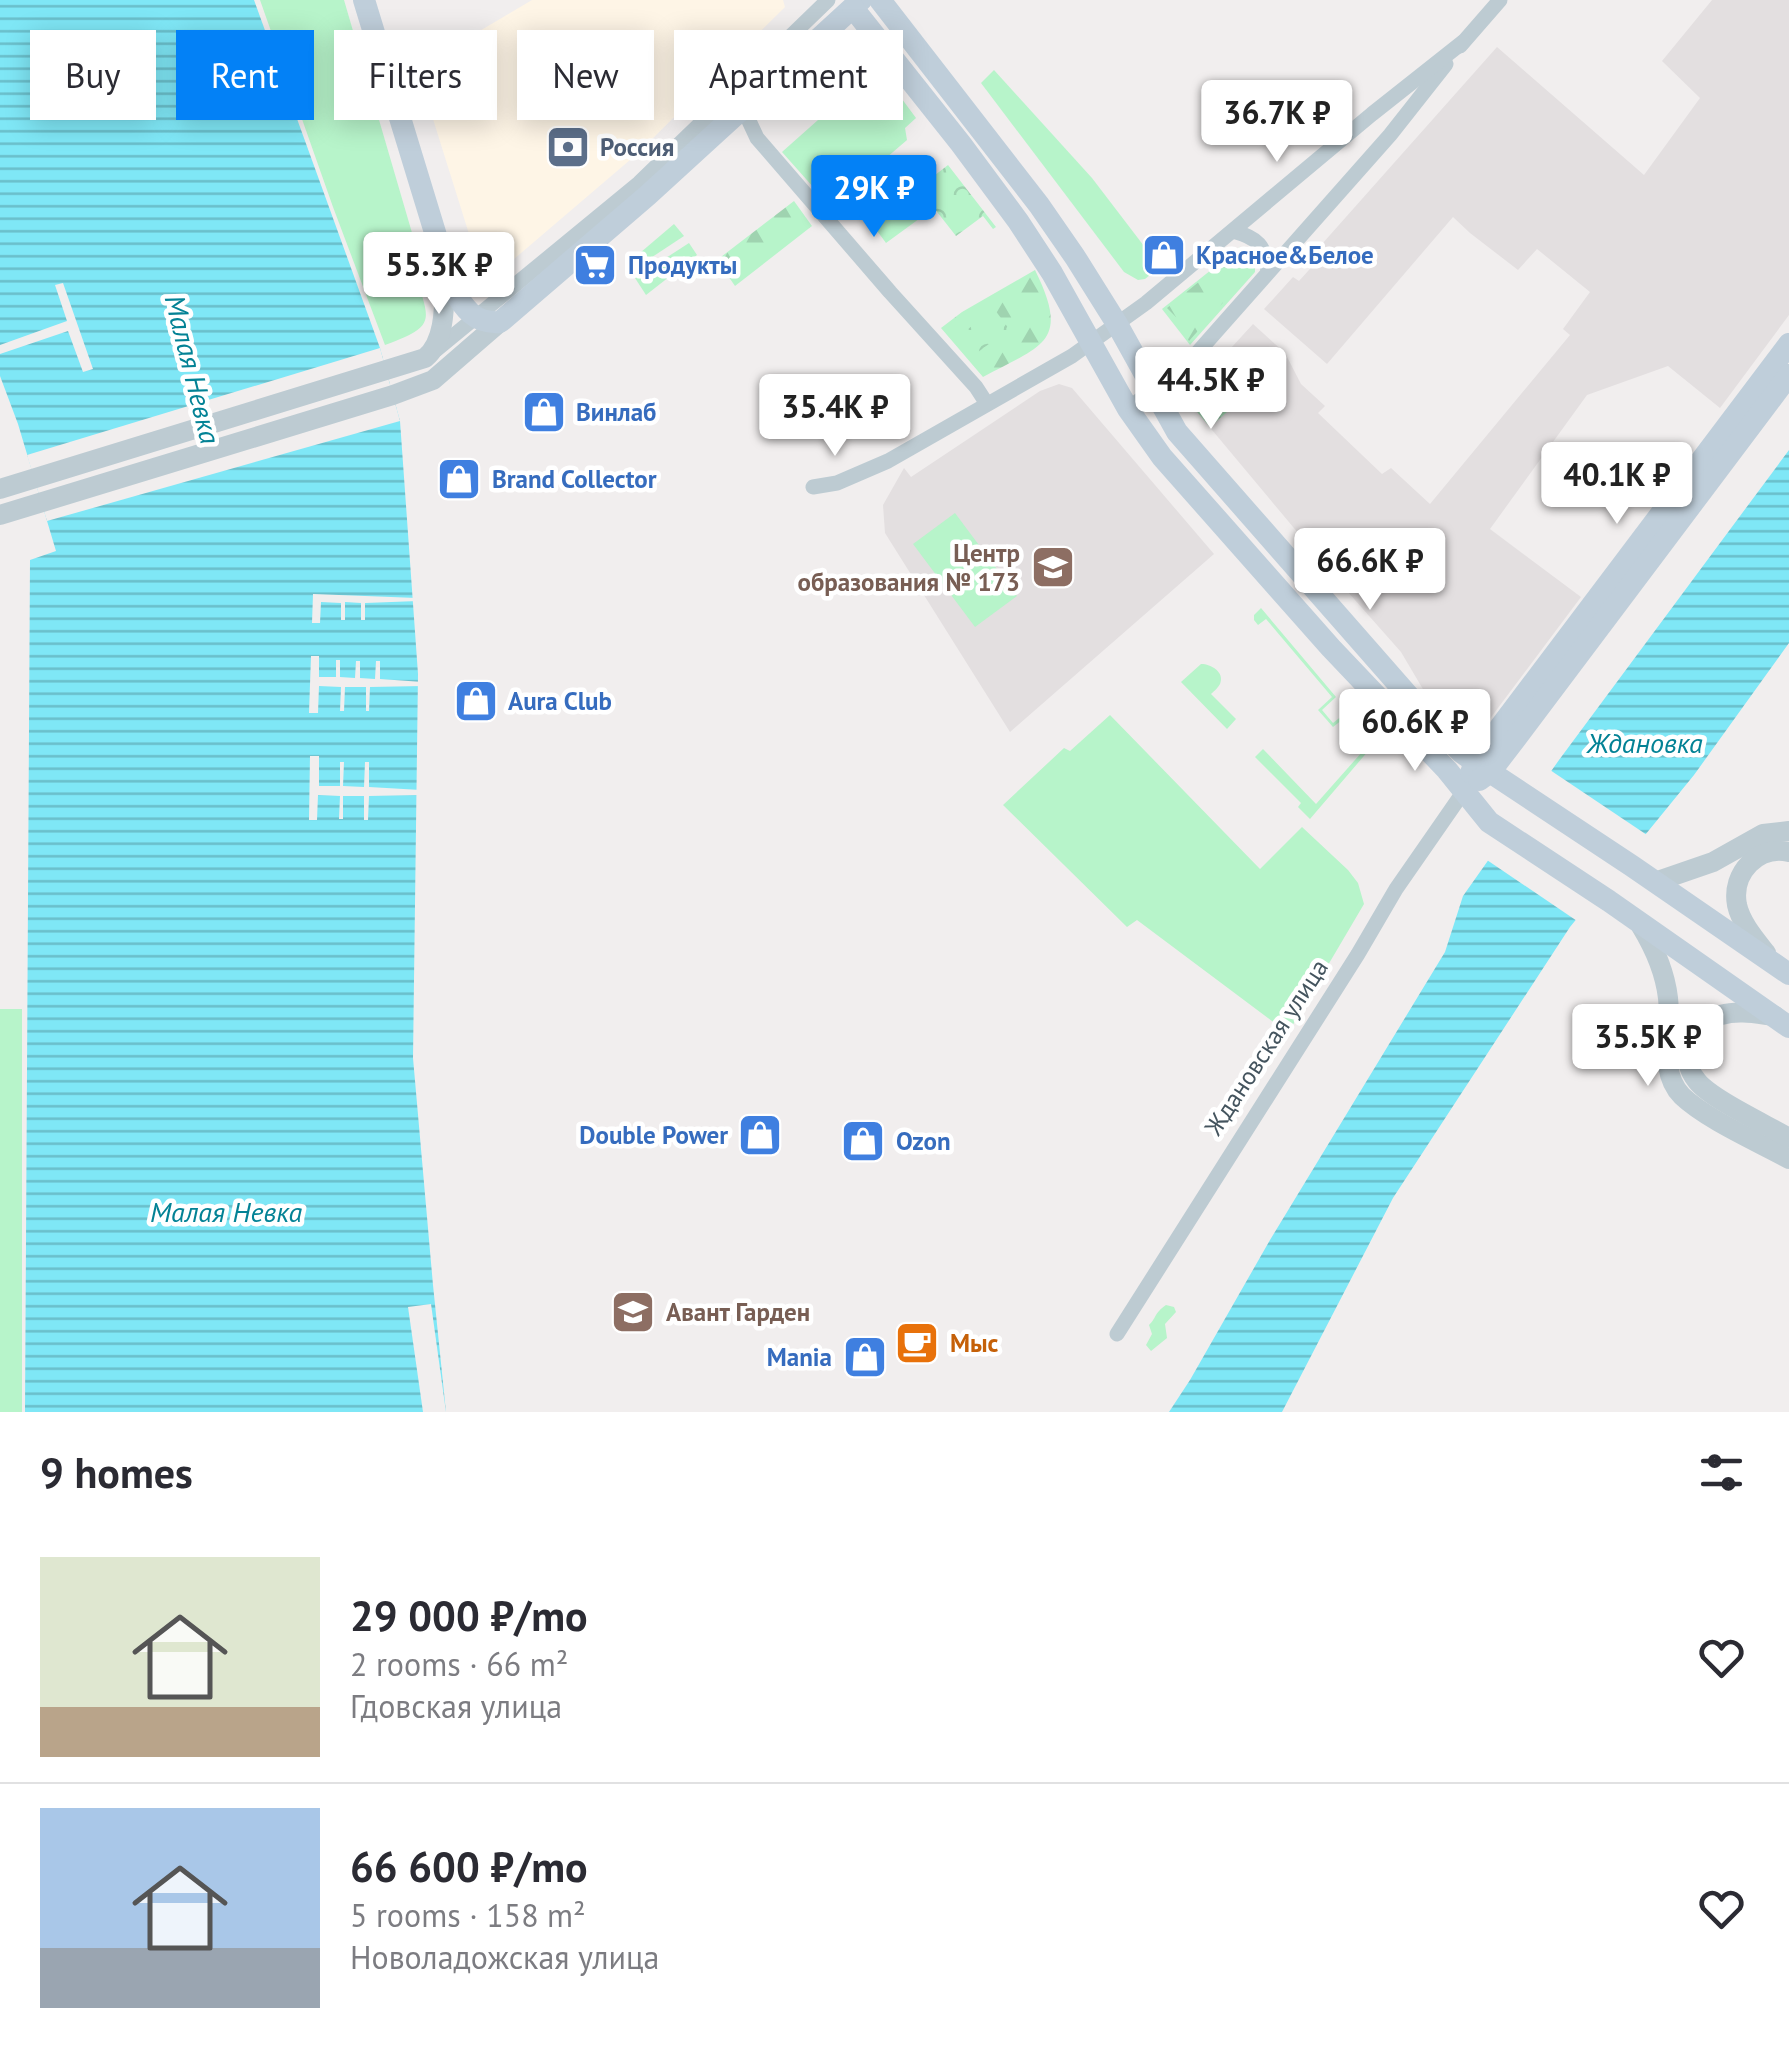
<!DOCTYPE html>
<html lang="en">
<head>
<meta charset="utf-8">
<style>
  body { margin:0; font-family:"PT Sans",sans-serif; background:#f2f2f3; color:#2b2b33; height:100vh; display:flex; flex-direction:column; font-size:38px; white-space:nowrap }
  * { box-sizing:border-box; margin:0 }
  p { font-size:32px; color:#7c7c81 }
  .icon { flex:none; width:55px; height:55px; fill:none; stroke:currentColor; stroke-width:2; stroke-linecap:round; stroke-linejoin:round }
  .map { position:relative; height:1412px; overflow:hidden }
  .details { display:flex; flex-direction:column; background:#fff; flex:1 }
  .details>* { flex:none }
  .hud { position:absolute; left:30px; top:30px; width:1000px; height:90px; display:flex; gap:20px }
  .price { position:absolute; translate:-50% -85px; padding:0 22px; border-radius:10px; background:#fff; color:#222; font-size:32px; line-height:65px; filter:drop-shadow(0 2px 5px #0008) }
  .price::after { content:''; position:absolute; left:50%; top:60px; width:30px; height:22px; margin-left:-15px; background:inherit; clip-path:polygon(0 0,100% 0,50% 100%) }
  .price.on { background:#0381f6; color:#fff }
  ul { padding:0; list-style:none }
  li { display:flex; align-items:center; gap:30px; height:250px; padding:0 40px }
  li+li { border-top:2px solid #e1e1e2 }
  li span { display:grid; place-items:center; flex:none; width:280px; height:200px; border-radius:0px; color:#555 }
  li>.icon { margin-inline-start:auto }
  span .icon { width:120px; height:120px; fill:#fffc; stroke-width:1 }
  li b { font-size:42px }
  h2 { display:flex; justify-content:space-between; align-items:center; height:120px; padding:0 40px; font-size:42px }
  .pill { padding:0 35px; border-radius:0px; background:#fff; box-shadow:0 5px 25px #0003; font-size:35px; line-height:90px }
  .pill.on { background:#0381f6; color:#fff }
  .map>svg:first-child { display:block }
</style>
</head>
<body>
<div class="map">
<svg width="1789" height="1412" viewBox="0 0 1789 1412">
  <defs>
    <pattern id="forest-firs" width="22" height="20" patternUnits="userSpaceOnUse" patternTransform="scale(2.5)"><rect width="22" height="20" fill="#b7f4ca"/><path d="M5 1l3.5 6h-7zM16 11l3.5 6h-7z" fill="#9fd3b0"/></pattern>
    <pattern id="park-crowns" width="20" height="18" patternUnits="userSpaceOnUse" patternTransform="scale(2.5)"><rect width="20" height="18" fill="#b7f4ca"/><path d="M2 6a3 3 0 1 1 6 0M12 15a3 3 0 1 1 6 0" fill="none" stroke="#9fd3b0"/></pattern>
    <pattern id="water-rules" width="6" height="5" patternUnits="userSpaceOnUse" patternTransform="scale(2.5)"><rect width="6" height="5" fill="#7fe7f6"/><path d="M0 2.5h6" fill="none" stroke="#6abeca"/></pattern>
  </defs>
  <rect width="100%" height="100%" fill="#f1eeee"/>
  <!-- commercial -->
  <polygon fill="#fef5e6" points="532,0 783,0 785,7 637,154 500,271 489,274 480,269 417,68"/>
  <!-- education -->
  <g fill="#e3dfe0">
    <polygon points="1712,0 1789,0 1789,315 1720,408 1668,366 1587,395 1490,529 1581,597 1474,740 1467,738 1427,696 1401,652 1339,582 1187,400 1197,385 1253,324 1285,353 1301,384 1325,406 1318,413 1382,474 1391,468 1430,504 1570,335 1563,329 1590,292 1537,249 1518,270 1470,233 1453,217 1327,364 1264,309 1293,277 1299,281 1327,250 1322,244 1497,47 1644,175 1700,98 1662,61"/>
    <polygon points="1059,384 1072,388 1214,554 1010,732 885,533 883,505 904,468 911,477 1040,391"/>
  </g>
  <!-- grass -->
  <g fill="#b7f4ca">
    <path d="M260 0H344L422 267 414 270C429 321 439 325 385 345L333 207Z"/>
    <polygon points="854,43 860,44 867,52 848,68 866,90 885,76 916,118 905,128 907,140 830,206 782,152 818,120 797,97 849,45"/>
    <polygon points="994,70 1092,178 1160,267 1145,279 1138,280 1124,272 981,83"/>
    <polygon points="674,224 684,236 631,271 627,264"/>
    <polygon points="689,243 697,255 646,295 635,278"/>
    <polygon points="1240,247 1246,249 1255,260 1255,272 1190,345 1162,309"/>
    <polygon points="955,513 1017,596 975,627 913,544"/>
    <polygon points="1261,608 1336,697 1322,710 1333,723 1348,711 1375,743 1310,819 1298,807 1301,803 1255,757 1263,749 1316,804 1370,743 1347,716 1333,727 1318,710 1332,697 1266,619 1258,625 1254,620 1254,615"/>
    <path d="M1201 664C1211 664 1225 672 1220 684 1218 688 1214 691 1211 694L1236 719 1227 729 1181 682Z"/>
    <polygon points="1110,715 1260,869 1302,827 1348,870 1358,883 1364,904 1288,1033 1137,920 1127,927 1003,805 1064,748 1070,751"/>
    <rect x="0" y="1009" width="22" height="403"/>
    <path d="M1166 1305 1174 1307 1176 1312 1165 1324 1167 1338 1151 1351 1146 1345 1152 1334 1149 1325C1156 1319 1154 1313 1166 1305Z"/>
  </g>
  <!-- forest -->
  <g fill="url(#forest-firs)">
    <polygon points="794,201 812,226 735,286 717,260"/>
    <path d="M1223 262C1235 264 1240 267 1243 280L1189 341 1176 317 1167 308Z"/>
    <path d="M1035 270C1071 343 1042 345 983 377L941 328 962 312Z"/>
  </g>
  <!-- park -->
  <g fill="url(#park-crowns)">
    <polygon points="948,165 996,227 993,229 983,216 956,236 934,208 886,243 872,224"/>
    <polygon points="995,310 1009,329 970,358 955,338"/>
    <polygon points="1197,385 1227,412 1210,427 1187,400"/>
  </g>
  <!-- water -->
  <g fill="url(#water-rules)">
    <polygon points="0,0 254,0 380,348 400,421 418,674 413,1058 433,1285 446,1412 25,1412 30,560 56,551 18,424 0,376"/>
    <polygon points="1789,450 1789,643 1694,775 1570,927 1393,1198 1282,1412 1169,1412 1190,1380 1270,1240 1445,952 1463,896 1559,760"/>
  </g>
  <!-- pier -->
  <g fill="#f1eeee">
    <polygon points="63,283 93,369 83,372 68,331 0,354 0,345 67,321 55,285"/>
    <polygon points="380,348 400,421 47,521 27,455"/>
    <polygon points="313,594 417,598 418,601 365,603 365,620 361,620 361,603 345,602 345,620 341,620 341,603 321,602 320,623 312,623"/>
    <polygon points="311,656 319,656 319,677 336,677 336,660 340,660 340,677 355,678 356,661 360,661 360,678 375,679 376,661 380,661 380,679 423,682 423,686 370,687 369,711 366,711 366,687 345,687 344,711 340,711 341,687 319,686 318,713 309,713"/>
    <polygon points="310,756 319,756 319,786 340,786 340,762 344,762 343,786 364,787 365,762 369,762 369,787 421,790 421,795 369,796 368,820 364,820 364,796 343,796 343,819 339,819 340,796 318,795 317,820 309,820"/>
    <polygon points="1547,768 1650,837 1580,923 1484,858"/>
    <polygon points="431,1304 446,1412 423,1412 408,1307"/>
  </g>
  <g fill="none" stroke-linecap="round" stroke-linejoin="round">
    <!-- minor -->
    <g stroke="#bdcbd2" stroke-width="15">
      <polyline points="1460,46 1500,0"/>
      <polyline points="743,108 757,138 890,292 976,387 987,404"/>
      <path d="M1233 231C1258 238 1265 245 1268 271"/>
      <polyline points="436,350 639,183 828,0"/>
      <polyline points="1128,409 1190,361 1390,135 1446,64"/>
      <polyline points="813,487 837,483 888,461 1072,356 1146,303 1372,114 1463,42"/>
      <polyline points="1117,1334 1358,954 1396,889 1464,791"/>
    </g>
    <!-- tertiary -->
    <g stroke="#bdcbd2" stroke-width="20">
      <path d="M0 489 425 358C447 340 444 300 445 274"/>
      <polyline points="0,515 393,395 433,380 500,322"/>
      <polyline points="1655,882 1713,862 1763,834 1789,831"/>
      <path d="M1641 926C1655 949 1665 972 1668 998 1672 1029 1657 1071 1682 1096 1706 1119 1758 1142 1789 1159"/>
      <path d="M1766 953C1755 939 1741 923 1737 905 1731 873 1758 845 1789 852"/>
      <path d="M1775 1016C1757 1014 1739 1010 1721 1015 1691 1022 1677 1057 1697 1081 1711 1099 1767 1125 1789 1138"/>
    </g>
    <!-- secondary -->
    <g stroke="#bfceda" stroke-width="22">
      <path d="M364 0 452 288C464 308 474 324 500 322L648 195 861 0"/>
      <polyline points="880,0 1039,205 1075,257 1117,324 1177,432 1420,709 1461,752 1475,762 1632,866 1789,974"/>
      <polyline points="853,8 961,144 1018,221 1052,273 1128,409 1162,457 1331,648 1447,770 1489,822 1609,901 1789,1027"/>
      <polyline points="1471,773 1475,762 1501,726 1789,344"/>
      <polyline points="1479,780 1490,772 1516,738 1789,375"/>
    </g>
  </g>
  <!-- icons -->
  <defs>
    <g id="bank-square" transform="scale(2.25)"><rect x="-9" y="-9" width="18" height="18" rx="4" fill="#5c6f8a" stroke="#fff"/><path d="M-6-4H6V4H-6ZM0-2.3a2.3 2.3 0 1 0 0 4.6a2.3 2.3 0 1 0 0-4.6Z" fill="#fff"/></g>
    <g id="shop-square" transform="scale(2.25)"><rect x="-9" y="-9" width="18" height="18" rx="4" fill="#3f7fe0" stroke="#fff"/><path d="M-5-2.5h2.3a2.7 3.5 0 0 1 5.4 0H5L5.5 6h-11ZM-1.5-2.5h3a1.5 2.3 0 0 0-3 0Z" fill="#fff"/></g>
    <g id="supermarket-square" transform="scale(2.25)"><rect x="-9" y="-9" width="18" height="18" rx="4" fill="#3f7fe0" stroke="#fff"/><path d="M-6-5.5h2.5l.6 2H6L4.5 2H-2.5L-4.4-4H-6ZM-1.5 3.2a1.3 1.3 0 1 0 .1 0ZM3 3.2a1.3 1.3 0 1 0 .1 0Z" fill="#fff"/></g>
    <g id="school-square" transform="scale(2.25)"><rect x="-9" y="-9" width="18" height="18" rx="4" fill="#8d6e63" stroke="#fff"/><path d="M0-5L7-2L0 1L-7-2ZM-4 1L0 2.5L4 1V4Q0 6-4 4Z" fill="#fff"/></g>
    <g id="cafe-square" transform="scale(2.25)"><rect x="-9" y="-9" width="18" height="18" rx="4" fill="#e8710a" stroke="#fff"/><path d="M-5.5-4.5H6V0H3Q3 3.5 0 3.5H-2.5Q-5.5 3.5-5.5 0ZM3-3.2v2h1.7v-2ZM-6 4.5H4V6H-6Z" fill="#fff"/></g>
  </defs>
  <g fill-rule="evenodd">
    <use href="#bank-square" x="568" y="147"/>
    <use href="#shop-square" x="1164" y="255"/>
    <use href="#supermarket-square" x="595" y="265"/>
    <use href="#shop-square" x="544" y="412"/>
    <use href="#shop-square" x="459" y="479"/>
    <use href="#school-square" x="1053" y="567"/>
    <use href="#shop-square" x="476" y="701"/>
    <use href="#shop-square" x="760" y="1135"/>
    <use href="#shop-square" x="863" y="1141"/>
    <use href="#school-square" x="633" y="1312"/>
    <use href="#cafe-square" x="917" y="1343"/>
    <use href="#shop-square" x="865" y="1357"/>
  </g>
  <g text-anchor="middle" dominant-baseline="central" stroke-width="9" stroke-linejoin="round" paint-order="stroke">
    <!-- service labels -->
    <g font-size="25" font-weight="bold" fill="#4e5e75" stroke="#fff" text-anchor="start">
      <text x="600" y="147">Россия</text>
    </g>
    <!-- shop labels -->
    <g font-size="25" font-weight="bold" fill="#366cbe" stroke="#fff" text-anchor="start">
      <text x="1196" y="255">Красное&amp;Белое</text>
      <text x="628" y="265">Продукты</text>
      <text x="576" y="412">Винлаб</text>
      <text x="492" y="479">Brand Collector</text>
      <text x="508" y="701">Aura Club</text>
      <text x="728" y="1135" text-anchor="end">Double Power</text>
      <text x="896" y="1141">Ozon</text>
      <text x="832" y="1357" text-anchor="end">Mania</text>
    </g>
    <!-- education labels -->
    <g font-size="25" font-weight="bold" fill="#785e54" stroke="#fff" text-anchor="end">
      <text x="1020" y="553">Центр<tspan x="1020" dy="29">образования № 173</tspan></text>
      <text x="666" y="1312" text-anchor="start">Авант Гарден</text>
    </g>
    <!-- street labels -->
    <g font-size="25" fill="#44545e" stroke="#fff">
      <text transform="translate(1266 1047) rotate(-57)">Ждановская улица</text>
    </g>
    <!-- food labels -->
    <g font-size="25" font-weight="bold" fill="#c56008" stroke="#fff" text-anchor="start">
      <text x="950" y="1343">Мыс</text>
    </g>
    <!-- water labels -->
    <g font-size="28" font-style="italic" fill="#038295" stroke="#fff">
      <text transform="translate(193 369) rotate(76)">Малая Невка</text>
      <text x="1645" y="742">Ждановка</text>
      <text x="226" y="1211">Малая Невка</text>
    </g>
  </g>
</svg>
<b class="price" style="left:1277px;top:165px">36.7K ₽</b>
<b class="price on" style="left:874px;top:240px">29K ₽</b>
<b class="price" style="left:439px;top:317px">55.3K ₽</b>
<b class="price" style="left:1211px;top:432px">44.5K ₽</b>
<b class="price" style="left:835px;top:459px">35.4K ₽</b>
<b class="price" style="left:1617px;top:527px">40.1K ₽</b>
<b class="price" style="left:1370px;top:613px">66.6K ₽</b>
<b class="price" style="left:1415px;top:774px">60.6K ₽</b>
<b class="price" style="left:1648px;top:1089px">35.5K ₽</b>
<div class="hud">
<a class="pill">Buy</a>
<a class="pill on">Rent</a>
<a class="pill">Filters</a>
<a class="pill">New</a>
<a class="pill">Apartment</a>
</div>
</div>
<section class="details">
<h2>9 homes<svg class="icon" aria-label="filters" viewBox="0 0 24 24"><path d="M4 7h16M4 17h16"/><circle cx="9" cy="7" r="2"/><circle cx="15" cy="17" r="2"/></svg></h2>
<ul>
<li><span style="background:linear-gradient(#dfe7d0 75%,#b9a48a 0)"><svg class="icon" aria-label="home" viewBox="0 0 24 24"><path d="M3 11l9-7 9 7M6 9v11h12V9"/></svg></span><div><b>29 000 ₽/mo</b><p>2 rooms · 66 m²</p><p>Гдовская улица</p></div><svg class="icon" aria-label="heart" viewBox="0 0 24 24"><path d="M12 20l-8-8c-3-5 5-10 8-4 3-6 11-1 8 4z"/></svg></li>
<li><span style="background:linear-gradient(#a9c7e8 70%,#9aa5b1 0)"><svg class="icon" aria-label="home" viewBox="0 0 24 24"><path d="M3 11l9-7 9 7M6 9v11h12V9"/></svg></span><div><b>66 600 ₽/mo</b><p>5 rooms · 158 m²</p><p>Новоладожская улица</p></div><svg class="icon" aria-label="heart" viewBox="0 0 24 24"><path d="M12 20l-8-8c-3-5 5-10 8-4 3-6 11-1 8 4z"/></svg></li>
</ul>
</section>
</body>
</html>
